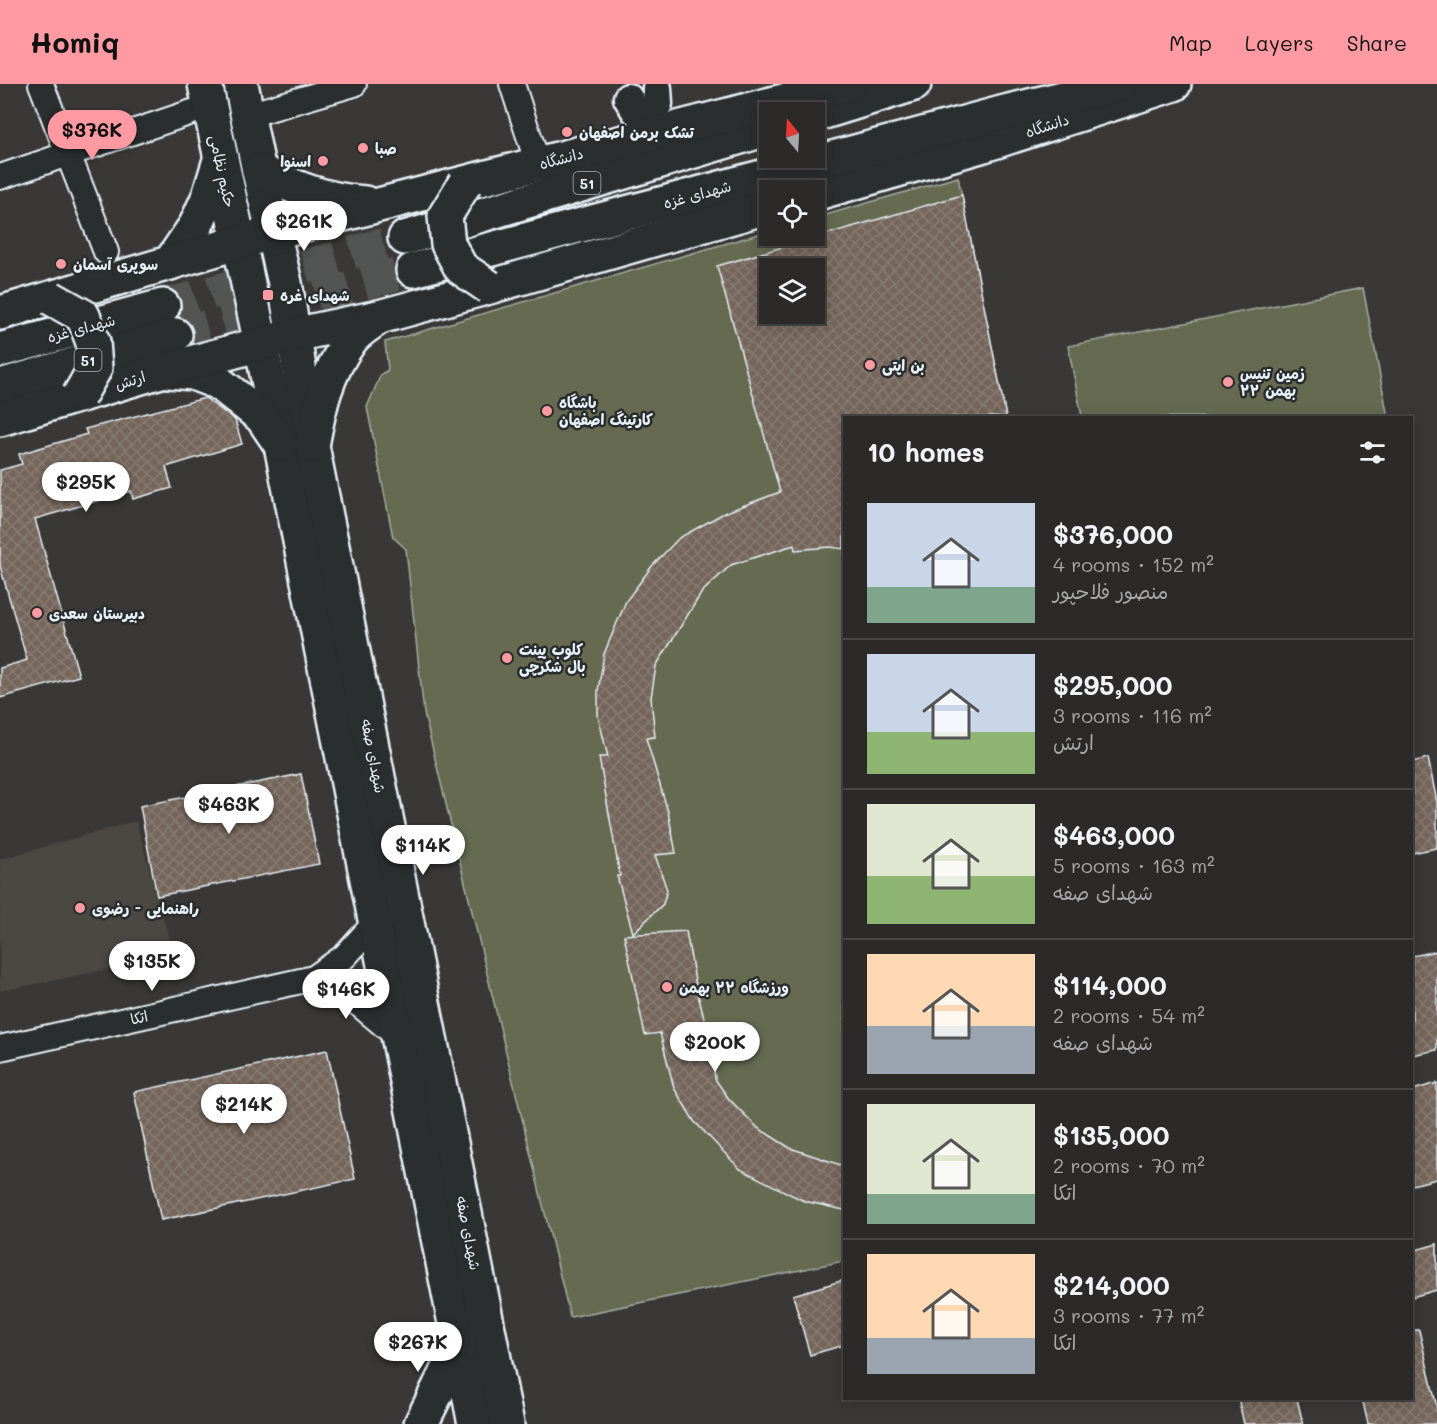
<!DOCTYPE html>
<html lang="en">
<head>
<meta charset="utf-8">
<style>
  body { margin:0; font-family:Mali,"Playpen Sans Arabic",sans-serif; background:#333231; color:#f1f3f6; height:100vh; display:flex; flex-direction:column; font-size:22px; white-space:nowrap }
  * { box-sizing:border-box; margin:0 }
  p { font-size:20px; color:#a6a7a8 }
  .icon { flex:none; width:33px; height:33px; fill:none; stroke:currentColor; stroke-width:2; stroke-linecap:round; stroke-linejoin:round }
  .map { position:relative; flex:1; overflow:hidden }
  .panel { position:absolute; left:843px; top:332px; width:570px; height:984px; display:flex; flex-direction:column; background:#2b2a29; border-radius:0px; box-shadow:0 3px 15px #0003,0 0 0 2px #474646 }
  .panel>* { flex:none }
  .needle { width:39px; rotate:342deg }
  .buttons { position:absolute; left:759px; top:18px; display:grid; gap:12px }
  .buttons a { display:grid; place-items:center; width:66px; height:66px; border-radius:0px; background:#2b2a29; box-shadow:0 3px 15px #0003,0 0 0 2px #474646; font-size:30px }
  .price { position:absolute; translate:-50% -51px; padding:0 14px; border-radius:21px; background:#fff; color:#222; font-size:20px; line-height:39px; filter:drop-shadow(0 2px 3px #0008) }
  .price::after { content:''; position:absolute; left:50%; top:36px; width:18px; height:14px; margin-left:-9px; background:inherit; clip-path:polygon(0 0,100% 0,50% 100%) }
  .price.active { background:#ff9aa2; color:#111 }
  ul { padding:0; list-style:none }
  li { display:flex; align-items:center; gap:18px; height:150px; padding:0 24px }
  li+li { border-top:2px solid #474646 }
  li span { display:grid; place-items:center; flex:none; width:168px; height:120px; border-radius:0px; color:#555 }
  li>.icon { margin-inline-start:auto }
  span .icon { width:72px; height:72px; fill:#fffc; stroke-width:1 }
  li b { font-size:26px }
  h2 { display:flex; justify-content:space-between; align-items:center; height:72px; padding:0 24px; font-size:26px }
  header { display:flex; align-items:center; gap:36px; box-sizing:border-box; height:84px; padding:0 30px; background:#ff9aa2; color:#111 }
  header strong { font-size:28px }
  nav { display:flex; gap:33px; margin-inline-start:auto; font-size:21px }
  .map>svg:first-child { display:block }
</style>
</head>
<body>
<header>
<strong>Homiq</strong>
<nav><a>Map</a><a>Layers</a><a>Share</a></nav>
</header>
<div class="map">
<svg width="1437" height="1340" viewBox="0 0 1437 1340">
  <defs>
    <pattern id="building-cross-hatch" width="8" height="8" patternUnits="userSpaceOnUse" patternTransform="scale(1.5)"><rect width="8" height="8" fill="#74655a"/><path d="M0 0l8 8M0 8l8-8" fill="none" stroke="#887c72"/></pattern>
  </defs>
  <rect width="100%" height="100%" fill="#393837"/>
  <filter id="ink" filterUnits="userSpaceOnUse"><feTurbulence type="fractalNoise" baseFrequency=".0167" numOctaves="2"/><feDisplacementMap in="SourceGraphic" scale="12" xChannelSelector="R" yChannelSelector="G"/><feConvolveMatrix kernelMatrix="1 2 1 2 8 2 1 2 1" color-interpolation-filters="sRGB"/></filter>
  <g filter="url(#ink)">
    <!-- built -->
    <polygon fill="#4b4642" points="136,737 174,872 0,907 0,775"/>
    <!-- grass -->
    <g fill="#656b51" stroke="#a6aea4" stroke-width="1.5" fill-rule="evenodd">
      <path d="M958 93 1006 333H844V1177L570 1233 424 629 406 465 393 453 367 323 381 290 388 286 385 258 769 147 770 152H814L815 134ZM770 184H814V230H770Z"/>
      <polygon points="1363,204 1388,333 1082,333 1068,262"/>
    </g>
    <!-- building -->
    <g fill="url(#building-cross-hatch)" stroke="#e8f1f8" stroke-width="1.5" fill-rule="evenodd">
      <path d="M962 111 1006 333H844V465L830 463 795 466 794 461 731 481 702 508 656 582 651 614 655 653 646 654 668 728 676 769 655 771 667 806 663 820 633 849 617 792H620L599 673H608L598 632V607L604 570 626 517 652 482 679 454 724 429 780 408 717 182ZM770 184H814V230H770Z"/>
      <polygon points="205,314 235,336 242,360 166,383 172,404 133,415 131,407 35,435 79,592 0,614 0,584 27,576 0,482 0,386 22,380 19,370 87,350 85,345"/>
      <polygon points="1428,674 1437,718 1437,764 1412,769 1412,678"/>
      <polygon points="301,690 319,780 157,812 140,722"/>
      <polygon points="686,847 696,902 711,963 712,963 715,995 729,1015 758,1044 790,1064 844,1082 844,1126 804,1117 740,1085 694,1037 674,1004 660,949 645,951 624,851"/>
      <polygon points="1437,867 1437,966 1412,971 1412,872"/>
      <polygon points="327,966 355,1095 161,1136 134,1008"/>
      <polygon points="1437,999 1437,1095 1412,1101 1412,1006"/>
      <polygon points="1437,1160 1437,1206 1412,1213 1412,1167"/>
      <polygon points="844,1196 844,1261 810,1271 793,1211"/>
      <polygon points="1412,1246 1419,1246 1437,1324 1437,1340 1368,1340 1362,1314 1412,1314"/>
      <polygon points="1238,1314 1297,1314 1303,1340 1244,1340"/>
    </g>
    <g fill="none" stroke-linecap="round" stroke-linejoin="round">
      <!-- primary-tunnel -->
      <g stroke="#535454" stroke-width="33" stroke-dasharray="33 16" stroke-linecap="butt">
        <polyline points="163,222 405,154"/>
        <polyline points="175,251 413,186"/>
      </g>
      <!-- minor casing -->
      <g stroke="#e8f1f8" stroke-width="28">
        <g id="minor">
          <polyline points="41,0 106,168"/>
          <polyline points="512,0 538,80"/>
          <polyline points="248,31 354,0"/>
          <polyline points="0,93 192,28"/>
          <polyline points="314,894 360,921 397,952"/>
          <polyline points="0,964 314,894 345,872 375,839"/>
        </g>
      </g>
      <!-- tertiary casing -->
      <g stroke="#e8f1f8" stroke-width="33">
        <polyline id="tertiary" points="628,14 636,27 644,31 653,29 658,20 657,4"/>
      </g>
      <!-- secondary casing -->
      <g stroke="#e8f1f8" stroke-width="38">
        <g id="secondary">
          <polyline points="205,0 261,260 475,1340"/>
          <polyline points="241,0 259,87 285,199 312,362 507,1340"/>
          <polyline points="421,1340 460,1261"/>
        </g>
      </g>
      <!-- primary casing -->
      <g stroke="#e8f1f8" stroke-width="38">
        <g id="primary">
          <polyline points="824,28 914,0"/>
          <path d="M259 87C295 104 324 116 365 119"/>
          <polyline points="814,110 984,61 1174,0"/>
          <polyline points="405,154 770,44"/>
          <polyline points="170,179 196,141 209,112 220,76"/>
          <polyline points="413,186 1009,27 1121,0"/>
          <polyline points="0,229 274,148 849,0"/>
          <polyline points="0,266 163,222"/>
          <polyline points="169,287 193,289 219,299 262,333 281,361"/>
          <polyline points="0,302 175,251"/>
          <polyline points="0,335 161,287 294,251 379,233 489,203 770,122"/>
          <path d="M312 362C319 323 326 290 350 257 357 247 370 240 379 233"/>
        </g>
      </g>
      <!-- minor -->
      <use href="#minor" stroke="#2a2d2e" stroke-width="24"/>
      <!-- tertiary -->
      <use href="#tertiary" stroke="#2a2d2e" stroke-width="28"/>
      <!-- secondary -->
      <use href="#secondary" stroke="#2a2d2e" stroke-width="33"/>
      <!-- primary -->
      <use href="#primary" stroke="#2a2d2e" stroke-width="33"/>
      <!-- primary-bridge casing -->
      <g stroke="#e8f1f8" stroke-width="38" stroke-linecap="butt">
        <g id="primary-bridge">
          <polyline points="465,99 445,132 448,160 461,184 489,203"/>
          <polyline points="51,214 83,232 93,258 95,284 79,312"/>
        </g>
      </g>
      <!-- primary-bridge -->
      <use href="#primary-bridge" stroke="#2a2d2e" stroke-width="33"/>
    </g>
  </g>
  <!-- markers -->
  <g fill="#ff9aa2" stroke="#2a2d2e" stroke-width="2">
    <circle cx="567" cy="48" r="6"/>
    <circle cx="363" cy="64" r="6"/>
    <circle cx="323" cy="77" r="6"/>
    <circle cx="61" cy="180" r="6"/>
    <rect x="262" y="205" width="12" height="12" rx="3"/>
    <circle cx="870" cy="281" r="6"/>
    <circle cx="1228" cy="298" r="6"/>
    <circle cx="547" cy="327" r="6"/>
    <circle cx="37" cy="529" r="6"/>
    <circle cx="507" cy="574" r="6"/>
    <circle cx="80" cy="824" r="6"/>
    <circle cx="667" cy="903" r="6"/>
  </g>
  <g text-anchor="middle" dominant-baseline="central" stroke-width="5" stroke-linejoin="round" paint-order="stroke">
    <!-- shield labels -->
    <g fill="#2a2d2e" stroke="#afb6bb" stroke-width="1.5">
      <rect x="573.5" y="88" width="27" height="22" rx="4.5"/>
      <rect x="74.5" y="265" width="27" height="22" rx="4.5"/>
    </g>
    <g font-size="14" font-weight="bold" fill="#e8f1f8">
      <text x="587" y="99">51</text>
      <text x="88" y="276">51</text>
    </g>
    <!-- street labels -->
    <g font-size="15" fill="#e8f1f8" stroke="#2a2d2e">
      <text transform="translate(1047 41) rotate(-18)">دانشگاه</text>
      <text transform="translate(561 74) rotate(-15)">دانشگاه</text>
      <text transform="translate(223 87) rotate(78)">حکیم نظامی</text>
      <text transform="translate(697 110) rotate(-15)">شهدای غزه</text>
      <text transform="translate(81 244) rotate(-15)">شهدای غزه</text>
      <text transform="translate(130 296) rotate(-17)">ارتش</text>
      <text transform="translate(374 672) rotate(79)">شهدای صفه</text>
      <text transform="translate(139 933) rotate(-13)">اتکا</text>
      <text transform="translate(469 1149) rotate(79)">شهدای صفه</text>
    </g>
    <!-- poi labels -->
    <g font-size="15" font-weight="bold" fill="#e8f1f8" stroke="#2a2d2e" text-anchor="start">
      <text x="579" y="48">تشک برمن اصفهان</text>
      <text x="375" y="64">صبا</text>
      <text x="311" y="77" text-anchor="end">اسنوا</text>
      <text x="73" y="180">سوپری آسمان</text>
      <text x="280" y="211">شهدای غره</text>
      <text x="882" y="281">بن اپتی</text>
      <text x="1240" y="289">زمین تنیس<tspan x="1240" dy="17">۲۲ بهمن</tspan></text>
      <text x="559" y="318">باشگاه<tspan x="559" dy="17">کارتینگ اصفهان</tspan></text>
      <text x="49" y="529">دبیرستان سعدی</text>
      <text x="519" y="565">کلوب پینت<tspan x="519" dy="17">بال شکرچی</tspan></text>
      <text x="92" y="824">راهنمایی - رضوی</text>
      <text x="679" y="903">ورزشگاه ۲۲ بهمن</text>
    </g>
  </g>
</svg>
<div class="buttons">
<a><svg class="needle" viewBox="-14 -14 28 28"><path d="M0-13l5 13h-10z" fill="#e53935"/><path d="M0 13l5-13h-10z" fill="#a6a7a8"/></svg></a>
<a><svg class="icon" aria-label="locate" viewBox="0 0 24 24"><circle cx="12" cy="12" r="6"/><path d="M12 2v4M12 18v4M2 12h4M18 12h4"/></svg></a>
<a><svg class="icon" aria-label="layers" viewBox="0 0 24 24"><path d="M12 4l9 5-9 5-9-5zM3 14l9 5 9-5"/></svg></a>
</div>
<b class="price active" style="left:92px;top:77px">$376K</b>
<b class="price" style="left:304px;top:168px">$261K</b>
<b class="price" style="left:86px;top:429px">$295K</b>
<b class="price" style="left:229px;top:751px">$463K</b>
<b class="price" style="left:423px;top:792px">$114K</b>
<b class="price" style="left:152px;top:908px">$135K</b>
<b class="price" style="left:346px;top:936px">$146K</b>
<b class="price" style="left:715px;top:989px">$200K</b>
<b class="price" style="left:244px;top:1051px">$214K</b>
<b class="price" style="left:418px;top:1289px">$267K</b>
<section class="panel">
<h2>10 homes<svg class="icon" aria-label="filters" viewBox="0 0 24 24"><path d="M4 7h16M4 17h16"/><circle cx="9" cy="7" r="2"/><circle cx="15" cy="17" r="2"/></svg></h2>
<ul>
<li><span style="background:linear-gradient(#c9d6e8 70%,#7fa58c 0)"><svg class="icon" aria-label="home" viewBox="0 0 24 24"><path d="M3 11l9-7 9 7M6 9v11h12V9"/></svg></span><div><b>$376,000</b><p>4 rooms · 152 m²</p><p>منصور فلاحپور</p></div></li>
<li><span style="background:linear-gradient(#c9d6e8 65%,#8fb573 0)"><svg class="icon" aria-label="home" viewBox="0 0 24 24"><path d="M3 11l9-7 9 7M6 9v11h12V9"/></svg></span><div><b>$295,000</b><p>3 rooms · 116 m²</p><p>ارتش</p></div></li>
<li><span style="background:linear-gradient(#dfe7d0 60%,#8fb573 0)"><svg class="icon" aria-label="home" viewBox="0 0 24 24"><path d="M3 11l9-7 9 7M6 9v11h12V9"/></svg></span><div><b>$463,000</b><p>5 rooms · 163 m²</p><p>شهدای صفه</p></div></li>
<li><span style="background:linear-gradient(#ffd9b3 60%,#9aa5b1 0)"><svg class="icon" aria-label="home" viewBox="0 0 24 24"><path d="M3 11l9-7 9 7M6 9v11h12V9"/></svg></span><div><b>$114,000</b><p>2 rooms · 54 m²</p><p>شهدای صفه</p></div></li>
<li><span style="background:linear-gradient(#dfe7d0 75%,#7fa58c 0)"><svg class="icon" aria-label="home" viewBox="0 0 24 24"><path d="M3 11l9-7 9 7M6 9v11h12V9"/></svg></span><div><b>$135,000</b><p>2 rooms · 70 m²</p><p>اتکا</p></div></li>
<li><span style="background:linear-gradient(#ffd9b3 70%,#9aa5b1 0)"><svg class="icon" aria-label="home" viewBox="0 0 24 24"><path d="M3 11l9-7 9 7M6 9v11h12V9"/></svg></span><div><b>$214,000</b><p>3 rooms · 77 m²</p><p>اتکا</p></div></li>
</ul>
</section>
</div>
</body>
</html>
